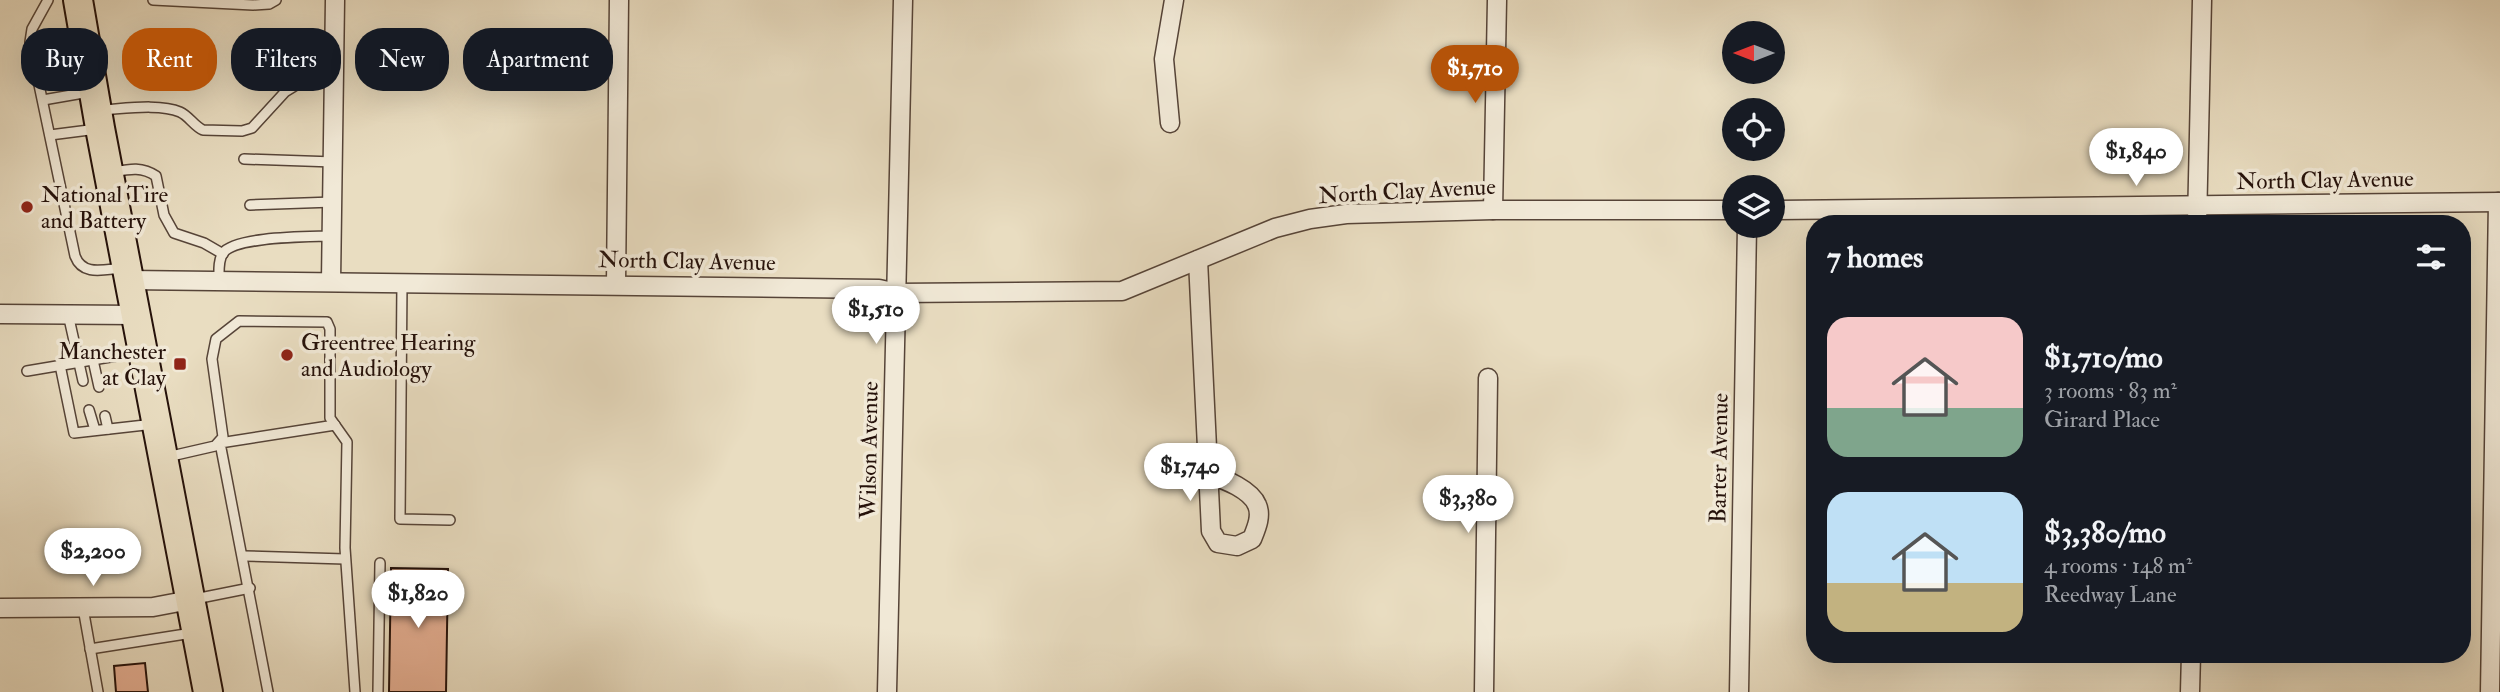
<!DOCTYPE html>
<html lang="en">
<head>
<meta charset="utf-8">
<style>
  body { margin:0; font-family:"IM FELL Double Pica",serif; background:#242831; color:#f1f3f6; height:100vh; display:flex; flex-direction:column; font-size:26px; white-space:nowrap }
  * { box-sizing:border-box; margin:0 }
  p { font-size:23px; color:#9ea1a6 }
  .icon { flex:none; width:38px; height:38px; fill:none; stroke:currentColor; stroke-width:2; stroke-linecap:round; stroke-linejoin:round }
  .map { position:relative; flex:1; overflow:hidden }
  .details { position:absolute; left:1806px; top:215px; width:665px; height:448px; display:flex; flex-direction:column; background:#171b24; border-radius:28px; box-shadow:0 7px 28px #0002 }
  .details>* { flex:none }
  .banner { position:absolute; left:21px; top:28px; width:665px; height:63px; display:flex; gap:14px }
  .needle { width:46px; rotate:270deg }
  .fabs { position:absolute; left:1722px; top:21px; display:grid; gap:14px }
  .fabs a { display:grid; place-items:center; width:63px; height:63px; border-radius:50%; background:#171b24; box-shadow:0 7px 28px #0002; font-size:35px }
  .price { position:absolute; translate:-50% -60px; padding:0 16px; border-radius:24px; background:#fff; color:#222; font-size:23px; line-height:46px; filter:drop-shadow(0 2px 4px #0008) }
  .price::after { content:''; position:absolute; left:50%; top:42px; width:21px; height:16px; margin-left:-10px; background:inherit; clip-path:polygon(0 0,100% 0,50% 100%) }
  .price.active { background:#b45309; color:#fff }
  ul { padding:0; list-style:none }
  li { display:flex; align-items:center; gap:21px; height:175px; padding:0 21px }
  li span { display:grid; place-items:center; flex:none; width:196px; height:140px; border-radius:21px; color:#555 }
  li>.icon { margin-inline-start:auto }
  span .icon { width:84px; height:84px; fill:#fffc; stroke-width:1 }
  li b { font-size:30px }
  h2 { display:flex; justify-content:space-between; align-items:center; height:84px; padding:0 21px; font-size:30px }
  .pill { padding:0 24px; border-radius:28px; background:#171b24; box-shadow:0 7px 28px #0002; font-size:24px; line-height:63px }
  .pill.active { background:#b45309; color:#fff }
  .map>svg:first-child { display:block }
</style>
</head>
<body>
<div class="map">
<svg width="2500" height="692" viewBox="0 0 2500 692">
  <rect width="100%" height="100%" fill="#e9ddc1"/>
  <filter id="stains"><feTurbulence type="fractalNoise" baseFrequency=".00286" numOctaves="4"/><feColorMatrix values="0 0 0 0 .2 0 0 0 0 .09 0 0 0 0 .02 0 0 0 .5 -.17"/></filter>
  <radialGradient id="worn" r=".72"><stop offset=".6" stop-color="#630" stop-opacity="0"/><stop offset="1" stop-color="#630" stop-opacity=".3"/></radialGradient>
  <!-- building -->
  <g fill="#e6b094" stroke="#25110a" stroke-width="2">
    <polygon points="391,568 448,569 446,692 389,692"/>
    <polygon points="145,663 148,692 116,692 114,666"/>
  </g>
  <g fill="none" stroke-linecap="round" stroke-linejoin="round">
    <!-- service casing -->
    <g stroke="#564438" stroke-width="12">
      <g id="service">
        <path d="M48 0 32 29 30 42 75 256C83 277 105 269 123 268"/>
        <polyline points="153,0 253,5 269,4 276,0"/>
        <polyline points="43,100 89,92"/>
        <path d="M100 110C122 109 160 103 180 112 189 116 194 126 203 130L242 131 252 128 285 92 316 73 334 66"/>
        <polyline points="50,135 97,129"/>
        <polyline points="244,159 334,162"/>
        <path d="M113 172C129 169 142 166 156 176L164 215 174 233 204 243 223 254"/>
        <polyline points="250,205 333,202"/>
        <path d="M219 281C219 272 218 260 223 253 236 236 309 237 331 236"/>
        <polyline points="402,282 400,519 450,520"/>
        <polyline points="68,314 83,381"/>
        <polyline points="93,360 99,387"/>
        <polyline points="60,365 74,433 154,424"/>
        <polyline points="27,371 140,352"/>
        <polyline points="89,410 95,430"/>
        <polyline points="105,416 108,429"/>
        <polyline points="167,457 215,446 223,437 212,359 216,339 239,321 327,322 330,329 330,418 347,442 345,548 355,692"/>
        <polyline points="244,556 345,559"/>
        <polyline points="195,599 250,588"/>
        <polyline points="83,608 98,692"/>
        <polyline points="90,649 192,633"/>
        <polyline points="268,692 220,443 335,425"/>
        <polyline points="378,692 380,563"/>
      </g>
    </g>
    <!-- minor casing -->
    <g stroke="#564438" stroke-width="21">
      <g id="minor">
        <polyline points="1170,123 1164,59 1174,0"/>
        <polyline points="1493,210 1497,0"/>
        <polyline points="1773,210 2500,202"/>
        <polyline points="2197,224 2202,0"/>
        <path d="M1198 260 1211 531 1218 543 1237 546 1252 539C1256 529 1262 516 1257 505 1251 490 1225 479 1210 475"/>
        <polyline points="129,280 879,289 897,293 1122,291 1275,228 1310,219 1346,214 1493,210 1734,210"/>
        <polyline points="331,281 335,0"/>
        <polyline points="616,284 619,0"/>
        <polyline points="0,314 136,315"/>
        <polyline points="0,608 153,607 190,600"/>
        <polyline points="887,692 903,0"/>
        <polyline points="1484,692 1488,378"/>
        <polyline points="1739,692 1747,226"/>
        <polyline points="2190,692 2191,654"/>
        <polyline points="2490,692 2498,202"/>
      </g>
    </g>
    <!-- primary casing -->
    <g stroke="#25110a" stroke-width="32">
      <polyline id="primary" points="78,0 100,128 208,692"/>
    </g>
    <!-- service -->
    <use href="#service" stroke="#f1e9d7" stroke-width="9"/>
    <!-- minor -->
    <use href="#minor" stroke="#f1e9d7" stroke-width="18"/>
    <!-- primary -->
    <use href="#primary" stroke="#e9ddc1" stroke-width="28"/>
  </g>
  <!-- markers -->
  <g fill="#8f2418" stroke="#f1e9d7" stroke-width="2.5">
    <circle cx="27" cy="207" r="7"/>
    <circle cx="287" cy="355" r="7"/>
    <rect x="173" y="357" width="14" height="14" rx="3.5"/>
  </g>
  <g text-anchor="middle" dominant-baseline="central" stroke-width="7" stroke-linejoin="round" paint-order="stroke">
    <!-- street labels -->
    <g font-size="23" fill="#25110a" stroke="#f1e9d7">
      <text transform="translate(2325 180) rotate(-1)">North Clay Avenue</text>
      <text transform="translate(1407 191) rotate(-3)">North Clay Avenue</text>
      <text transform="translate(687 261) rotate(1)">North Clay Avenue</text>
      <text transform="translate(869 450) rotate(-89)">Wilson Avenue</text>
      <text transform="translate(1719 458) rotate(-89)">Barter Avenue</text>
    </g>
    <!-- poi labels -->
    <g font-size="23" fill="#25110a" stroke="#f1e9d7" text-anchor="start">
      <text x="41" y="194">National Tire<tspan x="41" dy="26">and Battery</tspan></text>
      <text x="301" y="342">Greentree Hearing<tspan x="301" dy="26">and Audiology</tspan></text>
      <text x="166" y="351" text-anchor="end">Manchester<tspan x="166" dy="26">at Clay</tspan></text>
    </g>
  </g>
  <rect width="100%" height="100%" filter="url(#stains)"/>
  <rect width="100%" height="100%" fill="url(#worn)"/>
</svg>
<div class="fabs">
<a><svg class="needle" viewBox="-14 -14 28 28"><path d="M0-13l5 13h-10z" fill="#e53935"/><path d="M0 13l5-13h-10z" fill="#9ea1a6"/></svg></a>
<a><svg class="icon" aria-label="locate" viewBox="0 0 24 24"><circle cx="12" cy="12" r="6"/><path d="M12 2v4M12 18v4M2 12h4M18 12h4"/></svg></a>
<a><svg class="icon" aria-label="layers" viewBox="0 0 24 24"><path d="M12 4l9 5-9 5-9-5zM3 14l9 5 9-5"/></svg></a>
</div>
<b class="price active" style="left:1475px;top:105px">$1,710</b>
<b class="price" style="left:2136px;top:188px">$1,840</b>
<b class="price" style="left:876px;top:346px">$1,510</b>
<b class="price" style="left:1190px;top:503px">$1,740</b>
<b class="price" style="left:1468px;top:535px">$3,380</b>
<b class="price" style="left:93px;top:588px">$2,200</b>
<b class="price" style="left:418px;top:630px">$1,820</b>
<div class="banner">
<a class="pill">Buy</a>
<a class="pill active">Rent</a>
<a class="pill">Filters</a>
<a class="pill">New</a>
<a class="pill">Apartment</a>
</div>
<section class="details">
<h2>7 homes<svg class="icon" aria-label="filters" viewBox="0 0 24 24"><path d="M4 7h16M4 17h16"/><circle cx="9" cy="7" r="2"/><circle cx="15" cy="17" r="2"/></svg></h2>
<ul>
<li><span style="background:linear-gradient(#f6c9c9 65%,#7fa58c 0)"><svg class="icon" aria-label="home" viewBox="0 0 24 24"><path d="M3 11l9-7 9 7M6 9v11h12V9"/></svg></span><div><b>$1,710/mo</b><p>3 rooms · 83 m²</p><p>Girard Place</p></div></li>
<li><span style="background:linear-gradient(#bfe0f5 65%,#c2b280 0)"><svg class="icon" aria-label="home" viewBox="0 0 24 24"><path d="M3 11l9-7 9 7M6 9v11h12V9"/></svg></span><div><b>$3,380/mo</b><p>4 rooms · 148 m²</p><p>Reedway Lane</p></div></li>
</ul>
</section>
</div>
</body>
</html>
